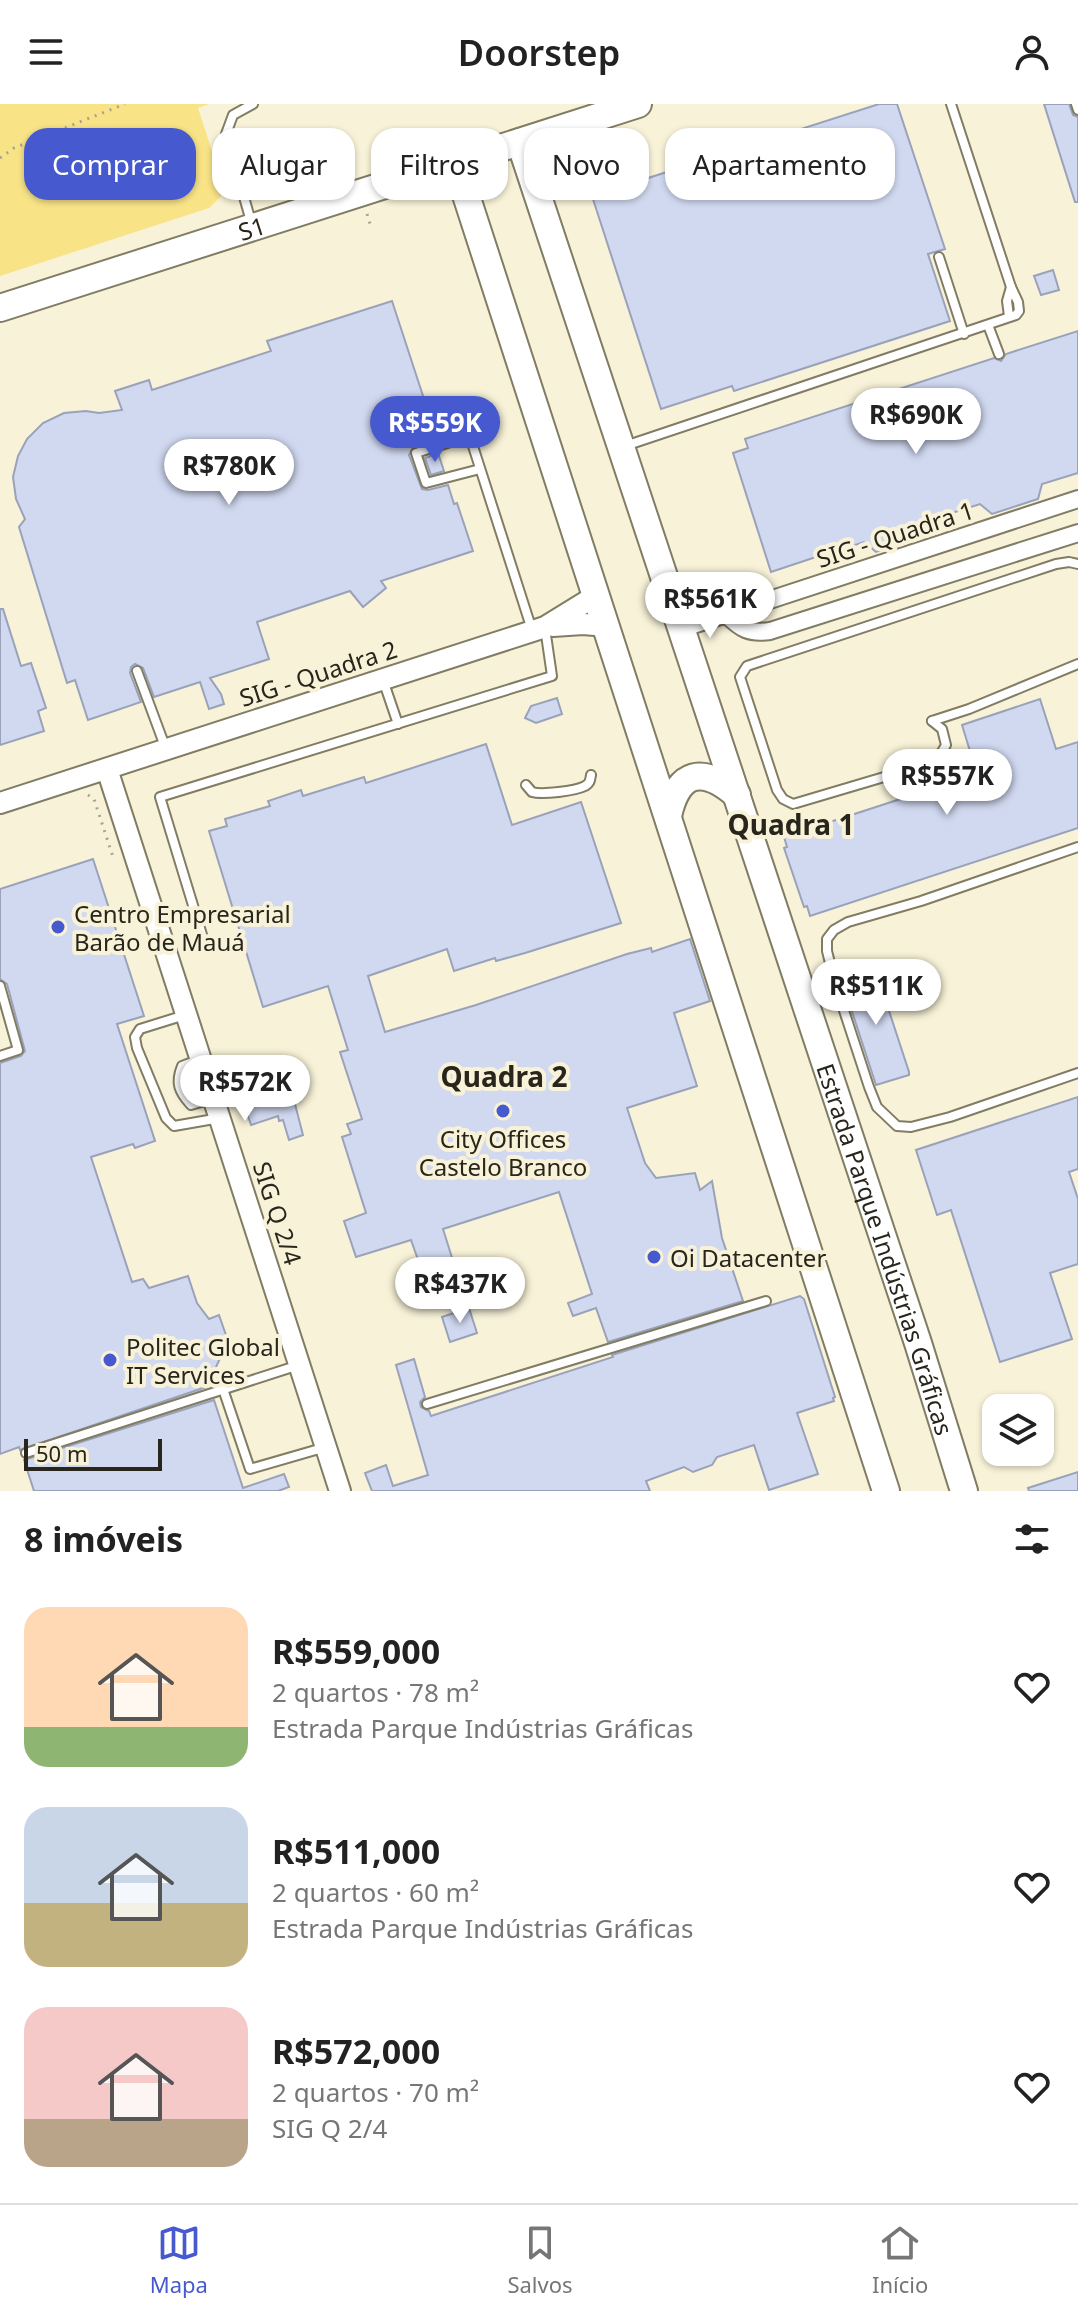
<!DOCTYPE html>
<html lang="pt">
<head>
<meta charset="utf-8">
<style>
  body { margin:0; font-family:"Noto Sans",sans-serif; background:#f6f6f6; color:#222; height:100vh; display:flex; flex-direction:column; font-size:30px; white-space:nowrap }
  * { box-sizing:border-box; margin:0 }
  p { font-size:26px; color:#767676 }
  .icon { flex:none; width:44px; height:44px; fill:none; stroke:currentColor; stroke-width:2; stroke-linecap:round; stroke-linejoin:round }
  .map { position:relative; height:1387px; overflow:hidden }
  .sheet { display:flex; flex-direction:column; background:#fff; flex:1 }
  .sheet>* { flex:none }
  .guide { position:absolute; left:24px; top:24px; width:1030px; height:72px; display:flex; gap:16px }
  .tools { position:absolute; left:982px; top:1290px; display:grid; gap:16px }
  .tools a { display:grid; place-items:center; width:72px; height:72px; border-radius:16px; background:#fff; box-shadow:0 2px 6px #0004; font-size:40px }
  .scale { position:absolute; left:24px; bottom:20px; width:138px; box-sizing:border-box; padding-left:8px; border:4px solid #28261c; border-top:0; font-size:22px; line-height:28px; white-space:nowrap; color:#28261c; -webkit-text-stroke:6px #f8f2d8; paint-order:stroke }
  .price { position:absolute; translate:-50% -68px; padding:0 18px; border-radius:28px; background:#fff; color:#222; font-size:26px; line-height:52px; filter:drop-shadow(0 2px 4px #0008) }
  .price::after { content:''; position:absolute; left:50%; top:48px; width:24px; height:18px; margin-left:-12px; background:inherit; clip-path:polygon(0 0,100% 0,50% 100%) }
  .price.selected { background:#4659ce; color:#fff }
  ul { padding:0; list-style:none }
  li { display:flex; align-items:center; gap:24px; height:200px; padding:0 24px }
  li span { display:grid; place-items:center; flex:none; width:224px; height:160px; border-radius:24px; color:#555 }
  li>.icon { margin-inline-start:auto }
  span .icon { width:96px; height:96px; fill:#fffc; stroke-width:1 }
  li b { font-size:34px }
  h2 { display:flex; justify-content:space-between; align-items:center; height:96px; padding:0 24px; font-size:34px }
  .pill { padding:0 28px; border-radius:24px; background:#fff; box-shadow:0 2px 6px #0004; font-size:28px; line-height:72px }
  .pill.selected { background:#4659ce; color:#fff }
  header { display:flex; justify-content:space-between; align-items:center; height:104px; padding:0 24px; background:#fff; font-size:36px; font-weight:600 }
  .tab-bar { display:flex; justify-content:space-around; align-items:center; height:112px; border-top:2px solid #e0e0e0; background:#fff; font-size:22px; color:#767676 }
  .tab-bar a { display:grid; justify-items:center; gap:4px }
  .tab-bar .selected { color:#4659ce }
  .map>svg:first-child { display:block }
</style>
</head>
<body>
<header><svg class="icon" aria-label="menu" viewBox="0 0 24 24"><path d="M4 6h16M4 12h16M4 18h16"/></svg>Doorstep<svg class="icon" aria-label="person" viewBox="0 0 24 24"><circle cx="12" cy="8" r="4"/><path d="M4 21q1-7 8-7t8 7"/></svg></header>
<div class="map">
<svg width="1078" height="1387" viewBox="0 0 1078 1387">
  <rect width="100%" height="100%" fill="#f8f2d8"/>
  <!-- green -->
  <polygon fill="#f8e387" points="0,0 209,0 198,4 222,78 221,92 209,104 0,172"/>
  <!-- building -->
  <g fill="#d1d9f1" stroke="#9aa2b9" stroke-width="2">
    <polygon points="879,0 897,0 945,145 928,150 950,217 734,287 732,282 661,305 592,92"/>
    <polygon points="1044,0 1069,0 1073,11 1078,13 1078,98 1075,98"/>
    <polygon points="1053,166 1059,186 1041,191 1034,172"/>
    <polygon points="392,197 425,298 421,299 434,336 413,343 409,351 422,385 428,386 448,381 454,400 457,399 473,447 381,477 386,484 363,503 350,487 257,518 269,555 210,574 221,590 224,600 209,605 200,578 154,593 143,564 135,560 131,563 130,569 141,598 88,616 75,576 67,579 19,423 25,415 16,395 13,373 18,352 27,335 43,319 64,309 86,307 99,309 122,306 115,287 149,276 152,286 271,247 267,237"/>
    <polygon points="1078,227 1078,369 1042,380 1038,395 992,410 980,400 927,417 922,433 876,448 864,438 830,449 830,453 819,457 816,453 771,468 733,349 748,344 745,335 994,254 1001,257 1006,250"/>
    <polygon points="438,349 444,367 431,371 425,354"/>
    <polygon points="0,505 3,505 21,562 31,559 46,604 38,607 44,627 0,641"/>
    <polygon points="557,594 562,610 536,619 525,614 531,602"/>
    <polygon points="1040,595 1056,645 1078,638 1078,724 810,812 807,802 804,803 784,744 787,743 784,733 977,670 962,621"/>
    <polygon points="486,640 512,721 581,698 621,819 525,849 496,857 495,854 454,867 447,845 368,872 385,928 476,901 627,850 651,844 652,848 690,835 710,897 674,909 697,982 627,1004 645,1059 656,1074 695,1069 700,1086 712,1077 722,1134 743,1197 608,1238 596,1204 573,1212 568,1199 592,1190 559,1088 443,1125 454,1160 423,1170 411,1136 356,1153 344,1117 366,1109 342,1033 351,1030 347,1020 362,1015 340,948 348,946 328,882 263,903 209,727 227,722 225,715 270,702 268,697 301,686 303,692 364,673 366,679"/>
    <polygon points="93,755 144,912 117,920 155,1037 135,1044 133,1040 91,1053 132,1178 143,1175 149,1184 188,1172 197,1199 209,1215 219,1211 228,1237 216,1263 221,1278 20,1346 19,1343 0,1350 0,959 21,952 25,947 7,880 0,875 0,785"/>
    <polygon points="875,864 909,968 909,971 876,981 842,877 843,874"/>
    <polygon points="258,972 261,982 288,973 303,1031 289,1036 283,1016 279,1017 278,1012 251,1021 237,979"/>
    <polygon points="1078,993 1078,1065 1069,1068 1078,1095 1078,1160 1050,1169 1072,1235 1000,1258 951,1106 937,1111 916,1046"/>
    <polygon points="800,1192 804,1195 835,1293 833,1294 834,1297 797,1309 818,1370 769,1386 754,1341 717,1353 712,1361 693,1368 684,1363 646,1377 650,1387 372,1387 365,1369 386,1361 393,1382 428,1371 396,1261 414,1255 425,1293 420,1298 421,1303 429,1307 431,1312 613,1253 612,1251"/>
    <polygon points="469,1204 477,1229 450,1238 442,1213"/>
    <polygon points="214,1296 243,1384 284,1370 289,1383 278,1387 34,1387 24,1356"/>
    <polygon points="1078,1368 1078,1387 1029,1387 1028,1384"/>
  </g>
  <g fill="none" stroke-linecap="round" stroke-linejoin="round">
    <!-- service casing -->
    <g stroke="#817c64" stroke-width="12">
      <g id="service">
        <polyline points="1076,0 1078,6"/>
        <polyline points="252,121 226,30 233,11 253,0"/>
        <polyline points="939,153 964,230"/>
        <polyline points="1009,212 1007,197 1011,183"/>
        <polyline points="988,221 999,250"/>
        <polyline points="625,342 1016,211 1019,207 1018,198 1011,183 951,0"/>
        <polyline points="480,365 426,379 416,349 463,334 472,339 532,526"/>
        <polyline points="137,567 166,645"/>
        <polyline points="383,576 398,620"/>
        <polyline points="932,617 942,625 946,641 940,651 928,660 793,700 783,695 777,686 740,573 747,562 1056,460 1069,458 1078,460"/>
        <polyline points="932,617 969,605 1078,560"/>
        <path d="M526 681 532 688C542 691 575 687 585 682 590 679 590 677 591 671"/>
        <polyline points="1078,743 921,797 848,818 834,826 827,835 827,847 835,879 869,983 877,1003 897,1022 911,1023 950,1013 1078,969"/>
        <polyline points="206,844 160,693 552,572 545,524"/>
        <polyline points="0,882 18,946 0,952"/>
        <polyline points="185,911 140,925 135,933 137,944 166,1014 174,1022 220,1014"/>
        <path d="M200 955 182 962C175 979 179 988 191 1001L212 995"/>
        <polyline points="223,1285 250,1365 326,1343"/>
        <polyline points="427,1300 766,1197"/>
        <polyline points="26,1349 299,1261"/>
      </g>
    </g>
    <!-- minor casing -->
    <g stroke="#817c64" stroke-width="20">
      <g id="minor">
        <path d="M726 510C741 525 749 530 770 527L1078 429"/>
        <polyline points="681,525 1078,395"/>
      </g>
    </g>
    <!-- tertiary casing -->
    <g stroke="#817c64" stroke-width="24">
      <g id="tertiary">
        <polyline points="553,522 583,520 607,522"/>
        <polyline points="107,665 340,1387"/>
        <polyline points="0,699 545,523 597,491"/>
      </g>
    </g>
    <!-- primary casing -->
    <g stroke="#817c64" stroke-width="30">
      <g id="primary">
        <path id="s1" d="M520 38 918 1239 964 1387"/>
        <polyline points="455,57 886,1387"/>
        <path d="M668 712C678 667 702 661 737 691"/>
      </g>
    </g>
    <!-- trunk casing -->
    <g stroke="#817c64" stroke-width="30">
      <g id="trunk">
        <path id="s2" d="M0 204 638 0"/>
      </g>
    </g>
    <!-- path -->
    <g stroke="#a9a490" stroke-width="3" stroke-dasharray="2 6" stroke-linecap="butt">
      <polyline points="0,54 14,44 125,0"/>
      <polyline points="367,110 371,123"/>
      <polyline points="88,691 94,695 114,756"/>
    </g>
    <!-- service -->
    <use href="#service" stroke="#fff" stroke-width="8"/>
    <!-- minor -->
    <use href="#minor" stroke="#fff" stroke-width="16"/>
    <!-- tertiary -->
    <use href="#tertiary" stroke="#fff" stroke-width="20"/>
    <!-- primary -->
    <use href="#primary" stroke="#fff" stroke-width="26"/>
    <!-- trunk -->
    <use href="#trunk" stroke="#fff" stroke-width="26"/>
  </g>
  <!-- markers -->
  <g fill="#4659ce" stroke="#f8f2d8" stroke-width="3">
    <circle cx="58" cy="823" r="8"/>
    <circle cx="503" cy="1007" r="8"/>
    <circle cx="654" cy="1153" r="8"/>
    <circle cx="110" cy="1256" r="8"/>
  </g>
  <g text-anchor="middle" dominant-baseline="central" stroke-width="8" stroke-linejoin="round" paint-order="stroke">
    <!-- street labels -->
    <g font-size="24" fill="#28261c" stroke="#f8f2d8">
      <text stroke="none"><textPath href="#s2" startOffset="264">S1</textPath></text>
      <text transform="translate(895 430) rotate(-18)">SIG - Quadra 1</text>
      <text transform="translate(318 569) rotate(-18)">SIG - Quadra 2</text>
      <text transform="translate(278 1109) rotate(72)">SIG Q 2/4</text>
      <text stroke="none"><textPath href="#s1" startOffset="1166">Estrada Parque Indústrias Gráficas</textPath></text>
    </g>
    <!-- poi labels -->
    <g font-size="24" fill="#28261c" stroke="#f8f2d8" text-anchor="start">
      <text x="74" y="809">Centro Empresarial<tspan x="74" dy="28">Barão de Mauá</tspan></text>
      <text x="503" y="1034" text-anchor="middle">City Offices<tspan x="503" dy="28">Castelo Branco</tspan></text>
      <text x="670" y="1153">Oi Datacenter</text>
      <text x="126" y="1242">Politec Global<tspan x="126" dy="28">IT Services</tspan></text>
    </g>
    <!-- quarter labels -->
    <g font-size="28" font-weight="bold" fill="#28261c" stroke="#f8f2d8">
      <text x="791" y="720">Quadra 1</text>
      <text x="504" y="972">Quadra 2</text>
    </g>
  </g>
</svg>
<div class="tools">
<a><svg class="icon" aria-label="layers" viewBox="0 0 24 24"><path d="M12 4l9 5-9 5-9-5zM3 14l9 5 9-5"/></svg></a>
</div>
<div class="scale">50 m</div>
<b class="price" style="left:916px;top:352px">R$690K</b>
<b class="price selected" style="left:435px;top:360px">R$559K</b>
<b class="price" style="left:229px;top:403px">R$780K</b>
<b class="price" style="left:710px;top:536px">R$561K</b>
<b class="price" style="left:947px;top:713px">R$557K</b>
<b class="price" style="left:876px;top:923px">R$511K</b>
<b class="price" style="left:245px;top:1019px">R$572K</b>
<b class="price" style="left:460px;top:1221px">R$437K</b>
<div class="guide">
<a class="pill selected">Comprar</a>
<a class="pill">Alugar</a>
<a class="pill">Filtros</a>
<a class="pill">Novo</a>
<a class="pill">Apartamento</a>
</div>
</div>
<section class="sheet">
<h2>8 imóveis<svg class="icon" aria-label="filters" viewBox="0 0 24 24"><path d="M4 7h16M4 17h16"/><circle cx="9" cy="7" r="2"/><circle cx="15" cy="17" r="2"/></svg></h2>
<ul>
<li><span style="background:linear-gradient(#ffd9b3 75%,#8fb573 0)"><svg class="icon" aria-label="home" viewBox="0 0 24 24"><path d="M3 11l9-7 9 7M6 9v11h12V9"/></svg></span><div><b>R$559,000</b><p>2 quartos · 78 m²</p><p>Estrada Parque Indústrias Gráficas</p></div><svg class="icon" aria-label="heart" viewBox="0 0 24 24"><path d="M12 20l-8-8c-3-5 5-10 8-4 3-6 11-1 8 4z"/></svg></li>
<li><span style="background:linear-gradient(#c9d6e8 60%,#c2b280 0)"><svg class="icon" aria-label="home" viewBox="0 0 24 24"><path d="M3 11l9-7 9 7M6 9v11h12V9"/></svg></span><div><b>R$511,000</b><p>2 quartos · 60 m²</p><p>Estrada Parque Indústrias Gráficas</p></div><svg class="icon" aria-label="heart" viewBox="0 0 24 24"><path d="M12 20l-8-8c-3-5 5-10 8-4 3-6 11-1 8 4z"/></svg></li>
<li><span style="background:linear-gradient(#f6c9c9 70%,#b9a48a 0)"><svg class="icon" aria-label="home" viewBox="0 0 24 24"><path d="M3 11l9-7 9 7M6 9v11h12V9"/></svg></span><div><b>R$572,000</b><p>2 quartos · 70 m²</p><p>SIG Q 2/4</p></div><svg class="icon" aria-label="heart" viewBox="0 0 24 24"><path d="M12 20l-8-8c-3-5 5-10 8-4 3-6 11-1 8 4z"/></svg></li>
</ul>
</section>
<nav class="tab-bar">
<a class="selected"><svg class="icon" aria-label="map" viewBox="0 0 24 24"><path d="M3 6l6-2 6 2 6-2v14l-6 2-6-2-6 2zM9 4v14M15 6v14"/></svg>Mapa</a>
<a><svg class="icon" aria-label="saved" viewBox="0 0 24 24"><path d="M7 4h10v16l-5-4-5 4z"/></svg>Salvos</a>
<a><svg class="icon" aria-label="home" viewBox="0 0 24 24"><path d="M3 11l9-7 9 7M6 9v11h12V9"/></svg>Início</a>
</nav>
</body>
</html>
